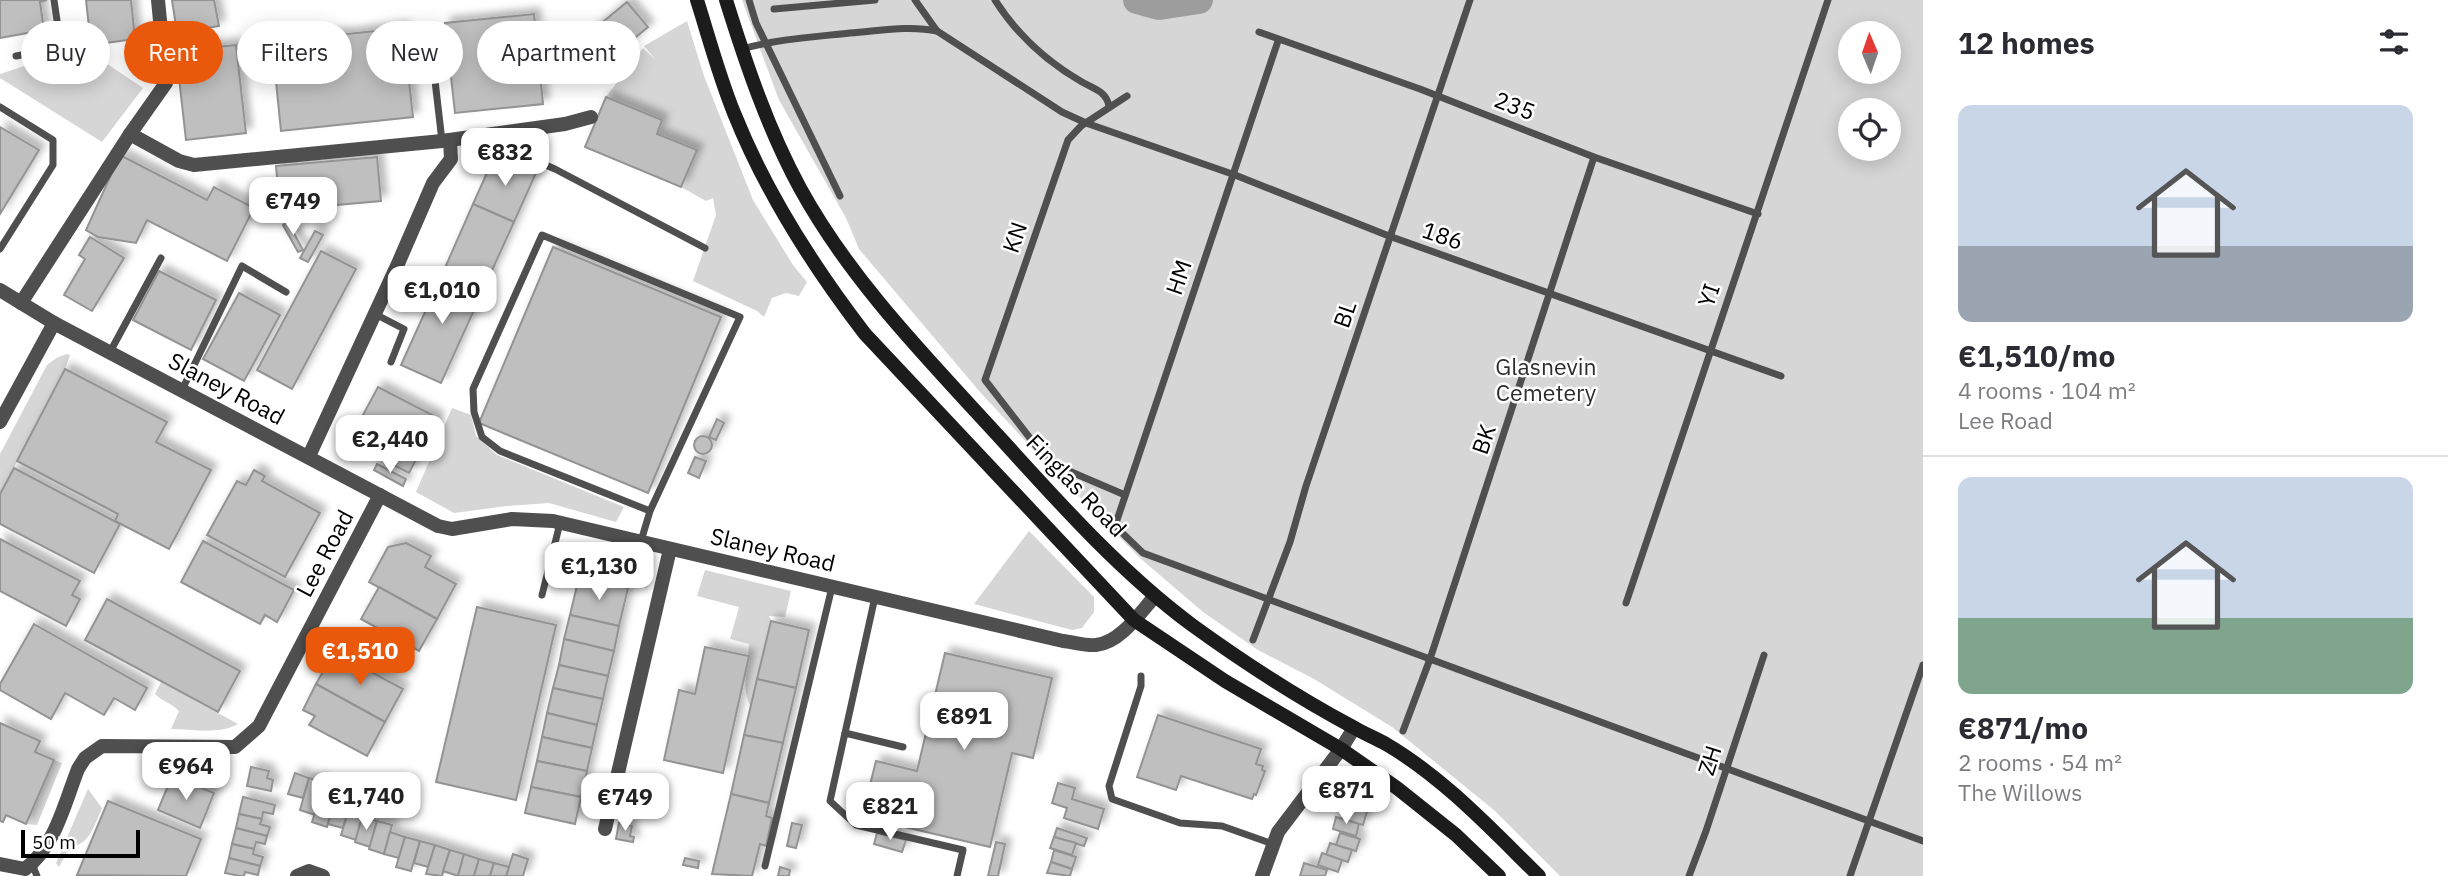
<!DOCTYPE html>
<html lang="en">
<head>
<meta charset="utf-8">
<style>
  body { margin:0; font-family:"IBM Plex Sans",sans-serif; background:#f2f2f3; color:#2b2b33; height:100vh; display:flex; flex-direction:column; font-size:26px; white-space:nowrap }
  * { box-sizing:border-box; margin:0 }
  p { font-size:23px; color:#7c7c81 }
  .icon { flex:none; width:38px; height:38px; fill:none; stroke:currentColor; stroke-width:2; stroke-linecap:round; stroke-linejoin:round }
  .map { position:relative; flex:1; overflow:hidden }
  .sheet { display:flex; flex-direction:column; background:#fff; width:525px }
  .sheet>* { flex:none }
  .hud { position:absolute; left:21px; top:21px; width:665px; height:63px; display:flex; gap:14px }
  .needle { width:46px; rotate:358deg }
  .fabs { position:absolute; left:1838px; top:21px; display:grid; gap:14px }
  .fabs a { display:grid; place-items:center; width:63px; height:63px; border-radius:50%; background:#fff; box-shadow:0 4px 18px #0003; font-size:35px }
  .scale { position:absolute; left:21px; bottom:18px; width:119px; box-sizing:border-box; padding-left:7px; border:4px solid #000; border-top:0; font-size:19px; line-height:24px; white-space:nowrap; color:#000; -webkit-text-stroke:5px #fff; paint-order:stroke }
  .price { position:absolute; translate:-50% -60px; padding:0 16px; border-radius:14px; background:#fff; color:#222; font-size:23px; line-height:46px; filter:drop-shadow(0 2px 4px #0008) }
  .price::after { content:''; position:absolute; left:50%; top:42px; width:21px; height:16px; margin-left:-10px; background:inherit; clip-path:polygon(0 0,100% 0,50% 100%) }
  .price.current { background:#ea580c; color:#fff }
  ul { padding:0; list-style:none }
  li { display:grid; align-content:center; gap:14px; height:371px; padding:0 35px }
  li+li { border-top:2px solid #e1e1e2 }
  li span { display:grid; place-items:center; height:217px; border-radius:14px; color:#555 }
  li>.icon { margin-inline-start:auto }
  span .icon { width:126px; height:126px; fill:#fffc; stroke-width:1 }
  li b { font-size:30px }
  h2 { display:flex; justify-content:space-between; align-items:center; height:84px; padding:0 35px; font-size:30px }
  .tag { padding:0 24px; border-radius:32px; background:#fff; box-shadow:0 4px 18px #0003; font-size:24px; line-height:63px }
  .tag.current { background:#ea580c; color:#fff }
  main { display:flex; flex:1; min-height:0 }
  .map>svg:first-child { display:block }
</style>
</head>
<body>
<main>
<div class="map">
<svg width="1923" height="876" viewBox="0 0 1923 876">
  <defs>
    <filter id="shadow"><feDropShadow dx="6" dy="-6" stdDeviation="3.5" flood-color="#0004"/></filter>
  </defs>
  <rect width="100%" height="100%" fill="#fff"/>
  <!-- green -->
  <g fill="#d6d6d6" fill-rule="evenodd">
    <path d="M742 0H1923V876H1560L1495 811 1392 727 1314 679 1258 650 1203 612 1140 558 1041 458 980 392 859 249 846 218 779 100ZM1850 33H1888V72H1850ZM1850 110H1888V149H1850Z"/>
    <polygon points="687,21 704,76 753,200 793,265 807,282 799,296 786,293 772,298 764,317 757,311 693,281 716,215 713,198 706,201 681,187 695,150 657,134 662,120 606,97 643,48 655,59 644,46"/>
    <polygon points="82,47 143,88 102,142 0,78 0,74"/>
    <polygon points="67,354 70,355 65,369 0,494 0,454 47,365 58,357"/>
    <polygon points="452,408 471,415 476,436 497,455 624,507 616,522 549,503 507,506 454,513 416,492"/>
    <polygon points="1029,531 1094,597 1094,612 1082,628 1072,630 974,604"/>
    <polygon points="580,542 654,559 647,588 573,570"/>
    <path d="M705 570 791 591 785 617 769 616 771 621 751 708C740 685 748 667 749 644L730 639 739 607 697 596Z"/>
    <path d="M161 682 238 724C218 735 193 729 171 729L179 711C170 702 161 701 155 694Z"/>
    <polygon points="54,760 62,763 37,825 26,824"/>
    <path d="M88 789 102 808C94 825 90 845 70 847L59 867 56 863Z"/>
  </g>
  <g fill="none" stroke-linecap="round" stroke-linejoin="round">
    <!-- river -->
    <polyline stroke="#9d9d9d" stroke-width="28" points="1137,0 1159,6 1199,0"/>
  </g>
  <!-- building -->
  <g fill="#bfbfbf" stroke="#939393" stroke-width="2" filter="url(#shadow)">
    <polygon points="0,0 47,0 40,2 44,30 0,38"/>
    <polygon points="86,0 131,0 135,39 91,45"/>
    <polygon points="172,0 214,0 219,26 177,33"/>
    <polygon points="627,2 648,27 591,74 570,49"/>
    <polygon points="534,14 543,104 455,113 445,23"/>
    <polygon points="403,28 413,117 281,131 272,42"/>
    <polygon points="236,45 246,133 186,140 176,51"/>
    <polygon points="606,97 662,120 657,134 697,150 681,187 585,147"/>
    <polygon points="0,127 39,150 0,214"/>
    <polygon points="120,155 207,200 214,187 254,208 227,261 147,220 136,243 98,237 86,230"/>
    <polygon points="495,155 536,173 514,222 473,204"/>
    <polygon points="377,157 381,201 280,210 276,166"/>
    <polygon points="473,204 514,222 484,288 444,270"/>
    <polygon points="288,222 303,250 298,252 283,225"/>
    <polygon points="315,231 323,235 308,262 300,258"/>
    <polygon points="90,237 124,258 92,311 64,295 85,259 79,255"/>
    <polygon points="553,247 721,317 648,493 479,423"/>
    <polygon points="321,251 356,269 292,389 257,370"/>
    <polygon points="444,270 484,288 441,383 401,365"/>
    <polygon points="159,271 216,300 191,350 133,320"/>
    <polygon points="239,293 280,315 244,381 203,359"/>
    <polygon points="65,369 167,422 156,442 211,470 169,549 115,521 118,514 17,461"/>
    <polygon points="378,387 438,418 409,473 370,453 378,437 357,426"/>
    <polygon points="717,419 724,423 716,440 709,437"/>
    <circle cx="703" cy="445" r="9"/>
    <polygon points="695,457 706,461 699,478 688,473"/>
    <polygon points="377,464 406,479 403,486 374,470"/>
    <polygon points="14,468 120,524 94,573 0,524 0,494"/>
    <polygon points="254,470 265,476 262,481 320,513 285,577 207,535 237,481 246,485"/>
    <polygon points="0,539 80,581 72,595 80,599 66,626 0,591"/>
    <polygon points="203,541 294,590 277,622 265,615 260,624 181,582"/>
    <polygon points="406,543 431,556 425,567 456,584 437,619 369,582 388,547"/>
    <polygon points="579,577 628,588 619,626 570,615"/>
    <polygon points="379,587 437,619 419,651 361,619"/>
    <polygon points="107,599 240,671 218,712 85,640"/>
    <polygon points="477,607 556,625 516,800 436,782"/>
    <polygon points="570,615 619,626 614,651 564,639"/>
    <polygon points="771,621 809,630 796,688 757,679"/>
    <polygon points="34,624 147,688 135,710 114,698 104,715 65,693 51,719 0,690 0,684"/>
    <polygon points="564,639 614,651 608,676 559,665"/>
    <polygon points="705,647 749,656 723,773 664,760 679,690 695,694"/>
    <polygon points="334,652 403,689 385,722 316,684"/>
    <polygon points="945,653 1052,678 1033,758 1012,753 990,847 862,817 876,761 917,771"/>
    <polygon points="559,665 608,676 603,699 553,688"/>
    <polygon points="757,679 796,688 783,743 744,735"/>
    <polygon points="316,684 385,722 367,756 309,725 315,716 303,710"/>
    <polygon points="553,688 603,699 597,725 547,713"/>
    <polygon points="547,713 597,725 592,748 542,737"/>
    <polygon points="1158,715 1261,749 1256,764 1263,766 1262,770 1265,771 1256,795 1254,794 1252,799 1181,776 1176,790 1137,777"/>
    <polygon points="0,723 40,741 35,752 54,760 26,824 6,815 3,822 0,821"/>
    <polygon points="744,735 783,743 769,803 731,794"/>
    <polygon points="542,737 592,748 587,771 537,761"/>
    <polygon points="537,761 587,771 581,797 531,787"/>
    <polygon points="251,767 269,771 267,778 273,780 271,791 247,786"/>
    <polygon points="295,773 309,778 303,798 288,794"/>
    <polygon points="172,776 214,793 200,828 158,810"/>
    <polygon points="309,778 324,782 315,815 300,810"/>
    <polygon points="1058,783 1075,788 1072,799 1104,809 1098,829 1064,818 1067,808 1052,803"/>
    <polygon points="531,787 581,797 575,824 525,813"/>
    <polygon points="323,788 337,792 327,827 312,822"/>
    <polygon points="731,794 769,803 766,816 772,818 766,846 760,844 752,876 712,874"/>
    <polygon points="336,796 351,801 343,828 328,824"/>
    <polygon points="243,797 275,805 273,814 263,812 262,819 239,814"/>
    <polygon points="108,801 201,839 186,876 77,875"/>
    <polygon points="1354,801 1369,805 1363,825 1342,819 1346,806 1353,808"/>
    <polygon points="350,805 365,809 356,840 341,835"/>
    <polygon points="239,814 262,819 260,824 270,827 267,836 236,828"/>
    <polygon points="362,817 377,821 370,847 355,842"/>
    <polygon points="1336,817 1359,824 1356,836 1333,829"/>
    <polygon points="377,821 392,825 384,854 369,849"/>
    <polygon points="619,823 632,826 630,836 634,837 633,842 616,839"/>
    <polygon points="792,823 802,825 796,848 787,846"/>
    <polygon points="236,828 267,836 265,844 256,842 254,849 232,844"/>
    <polygon points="1057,828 1087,838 1084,846 1054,837"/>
    <polygon points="390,832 405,837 399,858 384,854"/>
    <polygon points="877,833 906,840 902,852 874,844"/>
    <polygon points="1340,833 1360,839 1356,851 1336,845"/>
    <polygon points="405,837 420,841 411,871 396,867"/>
    <polygon points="1054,837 1076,843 1072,855 1050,848"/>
    <polygon points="420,841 435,845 428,867 414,863"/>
    <polygon points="996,842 1005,844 998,876 988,876"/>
    <polygon points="1330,843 1352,850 1348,862 1326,855"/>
    <polygon points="232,844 254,849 253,854 263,857 260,866 229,858"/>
    <polygon points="435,845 450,850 442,876 426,874"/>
    <polygon points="450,850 464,854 458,876 443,871"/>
    <polygon points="1054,850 1076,857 1072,869 1051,862"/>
    <polygon points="1322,853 1342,860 1338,872 1318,865"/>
    <polygon points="464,854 479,859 474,876 458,876"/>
    <polygon points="513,854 528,859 523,876 506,876"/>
    <polygon points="229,858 260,866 258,875 245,872 244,876 240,876 225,873"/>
    <polygon points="685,858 699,861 698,868 683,865"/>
    <polygon points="479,859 494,863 490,876 474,876"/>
    <polygon points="1051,862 1072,869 1070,876 1047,873"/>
    <polygon points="494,863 509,867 506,876 490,876"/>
    <polygon points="1304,863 1327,870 1325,876 1300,876"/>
    <polygon points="780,867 790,870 789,876 778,876"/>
  </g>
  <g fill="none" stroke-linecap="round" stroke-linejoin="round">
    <!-- service -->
    <g stroke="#4f4f4f" stroke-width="7">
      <polyline points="749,0 756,23 840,196"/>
      <polyline points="915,0 937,31"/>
      <path d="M995 0C1016 33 1047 62 1082 82 1094 89 1106 91 1109 106"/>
      <polyline points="774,9 875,0"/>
      <polyline points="429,29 442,141"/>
      <polyline points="1259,32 1420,89 1594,157 1758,214"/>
      <polyline points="1278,41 1115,526 1143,553 1923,841"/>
      <path d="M742 49C777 39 813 37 850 33 879 31 909 25 937 31L1062 112 1086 123 1235 175 1389 236 1781 376"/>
      <polyline points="16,56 61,48 54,0"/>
      <polyline points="0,107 53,140 53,165 0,249"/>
      <polyline points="495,134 503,147 555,169 705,248"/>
      <polyline points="375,314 404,329 391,362"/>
      <polyline points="110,352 161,258"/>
      <polyline points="182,390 242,266 286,292"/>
      <polyline points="1125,495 1062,468 1040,451 985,380 1068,140 1081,126 1127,96"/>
      <polyline points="641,541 650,511 740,317 542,235 473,389 474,412 482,437 500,451 650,511"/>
      <polyline points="542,595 560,523"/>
      <polyline points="875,597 830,801 856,825 963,850 957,876"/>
      <path d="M1626 603C1695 402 1760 201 1828 0"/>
      <polyline points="1253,640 1290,542 1306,486 1470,0"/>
      <polyline points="1141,676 1141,686 1109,786 1112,799 1180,823 1222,826 1273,844"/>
      <polyline points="1403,731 1430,659 1594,157"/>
      <polyline points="845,733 903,747"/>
      <polyline points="32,864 37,876"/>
      <polyline points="765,866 832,587"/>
      <polyline points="1689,876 1706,831 1764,655"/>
      <polyline points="1850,876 1923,665"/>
    </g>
    <!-- minor -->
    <g stroke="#4f4f4f" stroke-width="14">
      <polyline points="130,134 179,161 194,165 442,141 565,124 591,117"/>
      <path d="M0 290 54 323 438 526 452 529 512 519 553 521 1063 641C1073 642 1086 646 1096 645 1120 643 1140 613 1155 596"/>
      <polyline points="21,303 130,134 166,83 158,0"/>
      <polyline points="0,422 54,323"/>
      <polyline points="309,456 397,266 433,183 451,159 450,140"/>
      <polyline points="605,829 670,549"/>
      <path d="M0 864 25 869C55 847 65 802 78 769L85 758 102 746 235 747 259 726 380 495"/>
      <polyline points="297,876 309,871 323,876"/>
      <polyline points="1262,876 1278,832 1341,749 1354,728"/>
    </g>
    <!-- secondary -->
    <g stroke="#1c1c1c" stroke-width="14">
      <path d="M697 0C709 38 719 76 734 113 766 193 812 265 865 334L1134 620 1225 681 1341 749 1397 788 1456 835 1499 876"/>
      <path d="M726 0C746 64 768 129 800 188 852 283 931 362 1003 441 1062 506 1122 573 1192 625 1243 662 1297 697 1353 727 1363 733 1375 738 1386 744 1444 778 1491 829 1539 876"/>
    </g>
  </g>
  <g text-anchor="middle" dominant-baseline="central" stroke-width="5" stroke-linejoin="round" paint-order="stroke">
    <!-- street labels -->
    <g font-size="23" fill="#000" stroke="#fff">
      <text transform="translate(1515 105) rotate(21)">235</text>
      <text transform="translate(1443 235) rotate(19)">186</text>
      <text transform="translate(1014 237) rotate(-71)">KN</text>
      <text transform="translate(1178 277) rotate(-71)">HM</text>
      <text transform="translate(1708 295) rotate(-71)">YI</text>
      <text transform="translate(1344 314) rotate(-71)">BL</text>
      <text transform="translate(227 388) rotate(28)">Slaney Road</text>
      <text transform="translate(1483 439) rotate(-71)">BK</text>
      <text transform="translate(1077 485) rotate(46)">Finglas Road</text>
      <text transform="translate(773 549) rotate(13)">Slaney Road</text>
      <text transform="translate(324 553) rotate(-62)">Lee Road</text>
      <text transform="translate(1709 760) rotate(-72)">ZH</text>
    </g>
    <!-- park labels -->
    <g font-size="23" fill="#2d2d2d" stroke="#fff">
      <text x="1546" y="366">Glasnevin<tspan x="1546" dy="26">Cemetery</tspan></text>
    </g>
  </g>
</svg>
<div class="fabs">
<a><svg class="needle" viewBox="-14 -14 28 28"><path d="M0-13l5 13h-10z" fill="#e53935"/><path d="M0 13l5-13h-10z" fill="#7c7c81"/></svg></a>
<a><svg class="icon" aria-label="locate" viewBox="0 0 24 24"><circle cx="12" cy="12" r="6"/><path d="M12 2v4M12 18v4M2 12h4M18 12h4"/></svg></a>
</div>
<div class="scale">50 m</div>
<b class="price" style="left:505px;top:188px">€832</b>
<b class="price" style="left:293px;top:237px">€749</b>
<b class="price" style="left:442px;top:326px">€1,010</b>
<b class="price" style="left:390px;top:475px">€2,440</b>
<b class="price" style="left:599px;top:602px">€1,130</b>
<b class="price current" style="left:360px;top:687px">€1,510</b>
<b class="price" style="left:964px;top:752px">€891</b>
<b class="price" style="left:186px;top:802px">€964</b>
<b class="price" style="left:1346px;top:826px">€871</b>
<b class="price" style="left:366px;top:832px">€1,740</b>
<b class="price" style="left:625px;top:833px">€749</b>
<b class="price" style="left:890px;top:842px">€821</b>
<div class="hud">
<a class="tag">Buy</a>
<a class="tag current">Rent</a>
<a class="tag">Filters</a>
<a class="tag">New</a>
<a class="tag">Apartment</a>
</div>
</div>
<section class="sheet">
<h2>12 homes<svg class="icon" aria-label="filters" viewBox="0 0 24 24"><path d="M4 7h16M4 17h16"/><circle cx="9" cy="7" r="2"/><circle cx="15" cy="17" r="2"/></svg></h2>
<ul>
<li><span style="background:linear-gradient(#c9d6e8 65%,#9aa5b1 0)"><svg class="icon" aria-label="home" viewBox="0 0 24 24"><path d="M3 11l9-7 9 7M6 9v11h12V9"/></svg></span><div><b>€1,510/mo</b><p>4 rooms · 104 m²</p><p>Lee Road</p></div></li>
<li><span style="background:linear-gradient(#c9d6e8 65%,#7fa58c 0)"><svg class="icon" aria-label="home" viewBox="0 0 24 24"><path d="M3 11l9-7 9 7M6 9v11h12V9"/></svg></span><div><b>€871/mo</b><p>2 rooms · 54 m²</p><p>The Willows</p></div></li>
</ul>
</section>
</main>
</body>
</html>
